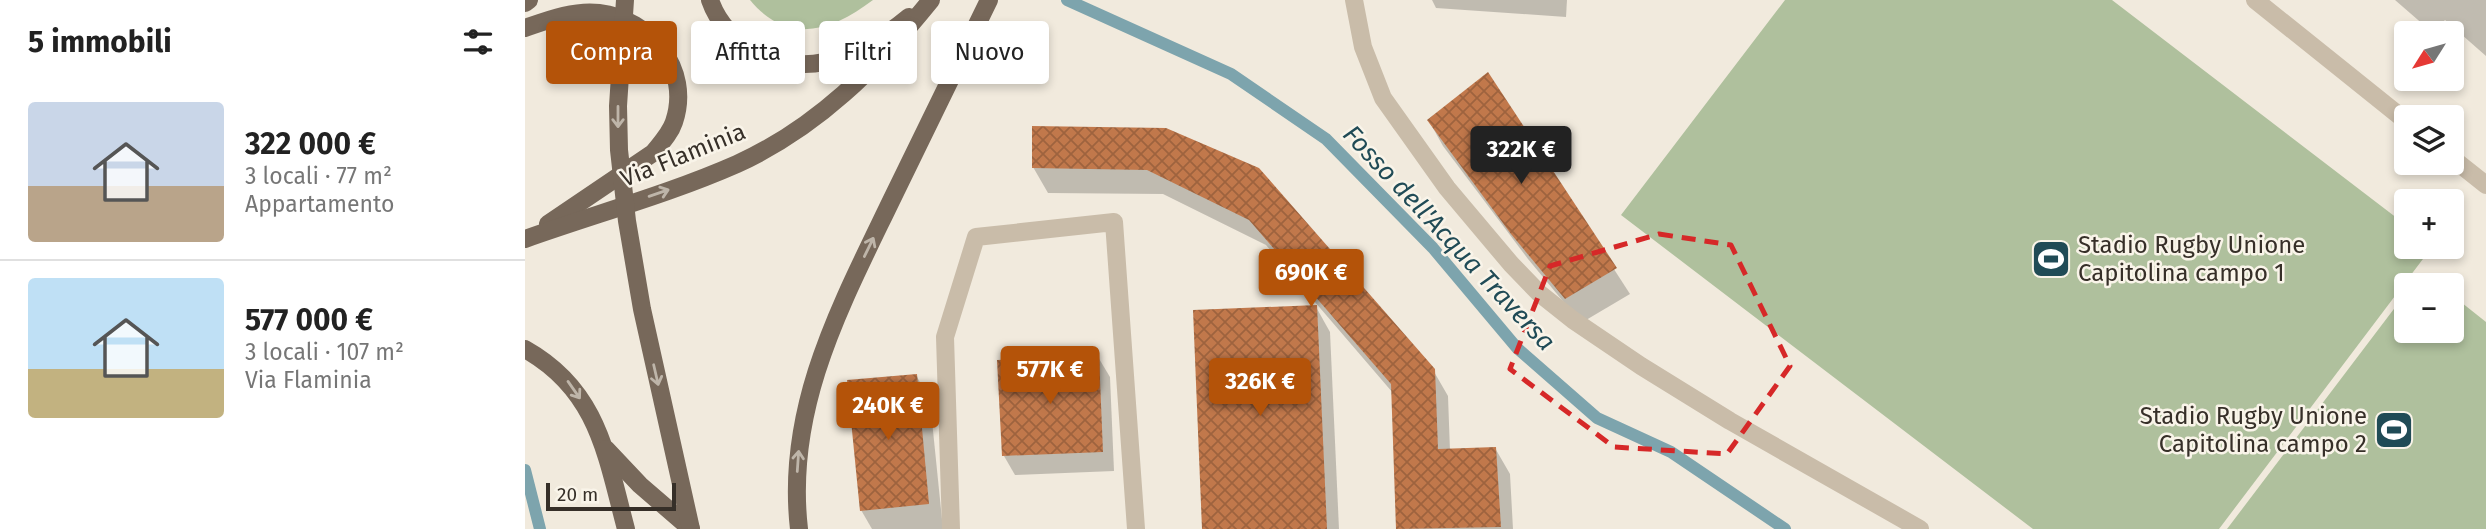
<!DOCTYPE html>
<html lang="it">
<head>
<meta charset="utf-8">
<style>
  body { margin:0; font-family:"Fira Sans",sans-serif; background:#f2f2f2; color:#222; height:100vh; display:flex; flex-direction:column; font-size:26px; white-space:nowrap }
  * { box-sizing:border-box; margin:0 }
  p { font-size:23px; color:#767676 }
  .icon { flex:none; width:38px; height:38px; fill:none; stroke:currentColor; stroke-width:2; stroke-linecap:round; stroke-linejoin:round }
  .map { position:relative; flex:1; overflow:hidden }
  .panel { display:flex; flex-direction:column; background:#fff; width:525px }
  .panel>* { flex:none }
  .banner { position:absolute; left:21px; top:21px; width:665px; height:63px; display:flex; gap:14px }
  .needle { width:46px; rotate:233deg }
  .buttons { position:absolute; left:1869px; top:21px; display:grid; gap:14px }
  .buttons a { display:grid; place-items:center; width:70px; height:70px; border-radius:7px; background:#fff; box-shadow:0 4px 10px #0003; font-size:35px }
  .scale { position:absolute; left:21px; bottom:18px; width:130px; box-sizing:border-box; padding-left:7px; border:4px solid #362f28; border-top:0; font-size:19px; line-height:24px; white-space:nowrap; color:#362f28; -webkit-text-stroke:5px #f9f4e9; paint-order:stroke }
  .price { position:absolute; translate:-50% -60px; padding:0 16px; border-radius:7px; background:#b45309; color:#fff; font-size:23px; line-height:46px; filter:drop-shadow(0 2px 4px #0008) }
  .price::after { content:''; position:absolute; left:50%; top:42px; width:21px; height:16px; margin-left:-10px; background:inherit; clip-path:polygon(0 0,100% 0,50% 100%) }
  .price.selected { background:#222; color:#fff }
  ul { padding:0; list-style:none }
  li { display:flex; align-items:center; gap:21px; height:175px; padding:0 28px }
  li+li { border-top:2px solid #e0e0e0 }
  li span { display:grid; place-items:center; flex:none; width:196px; height:140px; border-radius:7px; color:#555 }
  li>.icon { margin-inline-start:auto }
  span .icon { width:84px; height:84px; fill:#fffc; stroke-width:1 }
  li b { font-size:30px }
  h2 { display:flex; justify-content:space-between; align-items:center; height:84px; padding:0 28px; font-size:30px }
  .pill { padding:0 24px; border-radius:7px; background:#fff; box-shadow:0 4px 10px #0003; font-size:24px; line-height:63px }
  .pill.selected { background:#b45309; color:#fff }
  main { display:flex; flex:1; min-height:0 }
  .map>svg:first-child { display:block }
</style>
</head>
<body>
<main>
<section class="panel">
<h2>5 immobili<svg class="icon" aria-label="filters" viewBox="0 0 24 24"><path d="M4 7h16M4 17h16"/><circle cx="9" cy="7" r="2"/><circle cx="15" cy="17" r="2"/></svg></h2>
<ul>
<li><span style="background:linear-gradient(#c9d6e8 60%,#b9a48a 0)"><svg class="icon" aria-label="home" viewBox="0 0 24 24"><path d="M3 11l9-7 9 7M6 9v11h12V9"/></svg></span><div><b>322 000 €</b><p>3 locali · 77 m²</p><p>Appartamento</p></div></li>
<li><span style="background:linear-gradient(#bfe0f5 65%,#c2b280 0)"><svg class="icon" aria-label="home" viewBox="0 0 24 24"><path d="M3 11l9-7 9 7M6 9v11h12V9"/></svg></span><div><b>577 000 €</b><p>3 locali · 107 m²</p><p>Via Flaminia</p></div></li>
</ul>
</section>
<div class="map">
<svg width="1961" height="529" viewBox="0 0 1961 529">
  <defs>
    <pattern id="building-cross-hatch" width="8" height="8" patternUnits="userSpaceOnUse" patternTransform="scale(1.75)"><rect width="8" height="8" fill="#c1784b"/><path d="M0 0l8 8M0 8l8-8" fill="none" stroke="#9e633e"/></pattern>
  </defs>
  <rect width="100%" height="100%" fill="#f1eadd"/>
  <!-- grass -->
  <g fill="#afc09d">
    <path d="M225 0H348C307 31 263 46 225 0Z"/>
    <polygon points="1260,0 1587,0 1881,225 1881,247 1907,247 1694,529 1508,529 1096,215"/>
    <polygon points="1881,293 1881,331 1927,331 1927,295 1961,322 1961,529 1702,529"/>
  </g>
  <!-- shadow -->
  <g fill="#0003">
    <polygon points="907,0 1042,0 1041,17 911,8"/>
    <polygon points="1870,0 1961,0 1961,56 1920,20 1908,33"/>
    <polygon points="963,74 1105,294 1056,323 1003,259 918,146 904,121"/>
    <polygon points="640,130 908,370 923,396 925,451 970,448 985,474 988,529 872,529 868,393 741,245 638,194 523,193 508,167"/>
    <polygon points="791,307 805,332 814,529 679,529"/>
    <polygon points="573,357 585,377 589,471 490,475 479,456"/>
    <polygon points="391,375 405,401 418,529 347,529 336,510"/>
  </g>
  <g fill="none" stroke-linecap="round" stroke-linejoin="round">
    <!-- stream -->
    <g stroke="#7da4ad" stroke-width="12">
      <polyline points="542,0 706,74 801,139 908,248 992,348 1072,418 1146,452 1260,529"/>
      <polyline points="0,470 15,529"/>
    </g>
  </g>
  <!-- building -->
  <g fill="url(#building-cross-hatch)">
    <polygon points="963,72 1092,268 1040,299 986,234 902,120"/>
    <polygon points="507,126 641,128 734,168 910,369 913,449 971,447 976,527 871,529 866,384 724,220 622,170 507,168"/>
    <polygon points="792,305 802,529 677,529 668,310"/>
    <polygon points="574,355 578,452 477,456 472,360"/>
    <polygon points="392,374 404,504 335,511 322,380"/>
  </g>
  <g fill="none" stroke-linecap="round" stroke-linejoin="round">
    <!-- minor -->
    <g stroke="#c9bca9" stroke-width="18">
      <polyline points="829,0 838,47 858,98 922,188 986,264 1014,293 1048,320 1116,366 1205,421 1395,529"/>
      <polyline points="1730,0 1881,121"/>
      <polyline points="1927,158 1961,185"/>
      <polyline points="426,529 420,337 451,237 589,222 611,529"/>
    </g>
    <!-- major -->
    <g stroke="#77685a" stroke-width="18">
      <path d="M185 0C200 44 253 72 299 62 329 56 360 37 384 17"/>
      <polyline points="0,3 4,0"/>
      <path d="M0 28C23 20 49 10 74 13 125 19 167 69 149 122 145 134 136 143 128 153L23 224"/>
      <path d="M0 239C70 214 144 194 212 164 293 127 351 68 406 0"/>
      <path d="M0 349C73 390 81 454 101 529"/>
      <polyline points="81,449 115,485 166,529"/>
      <path d="M274 529C260 408 315 307 366 201 399 134 431 67 464 0"/>
    </g>
    <!-- major-bridge -->
    <polyline stroke="#77685a" stroke-width="18" points="100,0 93,106 94,150 102,221 117,309 166,529"/>
  </g>
  <!-- one-way arrows -->
  <defs><path id="oneway-shaft" d="M-6 0H5M1.5-3L5.5 0L1.5 3" fill="none" stroke-width="1.6" stroke-linecap="round" stroke-linejoin="round" transform="scale(1.75)"/></defs>
  <g stroke="#beb5a9">
    <use href="#oneway-shaft" transform="translate(93 117) rotate(90)"/>
    <use href="#oneway-shaft" transform="translate(134 193) rotate(-19)"/>
    <use href="#oneway-shaft" transform="translate(344 247) rotate(-64)"/>
    <use href="#oneway-shaft" transform="translate(131 375) rotate(77)"/>
    <use href="#oneway-shaft" transform="translate(49 390) rotate(55)"/>
    <use href="#oneway-shaft" transform="translate(273 461) rotate(-86)"/>
  </g>
  <!-- marked area -->
  <path fill="none" stroke="#d62828" stroke-width="5" stroke-dasharray="14 9" stroke-linejoin="round" d="M1134 234 1206 245 1265 366 1202 454 1089 447 985 369 1025 266Z"/>
  <!-- icons -->
  <defs>
    <g id="stadium-square" transform="scale(2.0125)"><rect x="-9" y="-9" width="18" height="18" rx="4" fill="#204b56" stroke="#f9f4e9"/><path d="M0-5a6.5 5 0 1 0 0 10a6.5 5 0 1 0 0-10ZM-3.5-1.8h7v3.6h-7Z" fill="#fff"/></g>
  </defs>
  <g fill-rule="evenodd">
    <use href="#stadium-square" x="1526" y="259"/>
    <use href="#stadium-square" x="1869" y="430"/>
  </g>
  <g text-anchor="middle" dominant-baseline="central" stroke-width="5" stroke-linejoin="round" paint-order="stroke">
    <!-- street labels -->
    <g font-size="24" fill="#362f28" stroke="#f9f4e9">
      <text transform="translate(158 155) rotate(-22)">Via Flaminia</text>
    </g>
    <!-- poi labels -->
    <g font-size="24" fill="#362f28" stroke="#f9f4e9" text-anchor="start">
      <text x="1553" y="245">Stadio Rugby Unione<tspan x="1553" dy="28">Capitolina campo 1</tspan></text>
      <text x="1842" y="416" text-anchor="end">Stadio Rugby Unione<tspan x="1842" dy="28">Capitolina campo 2</tspan></text>
    </g>
    <!-- water labels -->
    <g font-size="26" font-style="italic" fill="#204b56" stroke="#f9f4e9">
      <text transform="translate(924 238) rotate(47)">Fosso dell'Acqua Traversa</text>
    </g>
  </g>
</svg>
<div class="buttons">
<a><svg class="needle" viewBox="-14 -14 28 28"><path d="M0-13l5 13h-10z" fill="#e53935"/><path d="M0 13l5-13h-10z" fill="#767676"/></svg></a>
<a><svg class="icon" aria-label="layers" viewBox="0 0 24 24"><path d="M12 4l9 5-9 5-9-5zM3 14l9 5 9-5"/></svg></a>
<a>+</a>
<a>−</a>
</div>
<div class="scale">20 m</div>
<b class="price selected" style="left:996px;top:186px">322K €</b>
<b class="price" style="left:786px;top:309px">690K €</b>
<b class="price" style="left:525px;top:406px">577K €</b>
<b class="price" style="left:735px;top:418px">326K €</b>
<b class="price" style="left:363px;top:442px">240K €</b>
<div class="banner">
<a class="pill selected">Compra</a>
<a class="pill">Affitta</a>
<a class="pill">Filtri</a>
<a class="pill">Nuovo</a>
</div>
</div>
</main>
</body>
</html>
